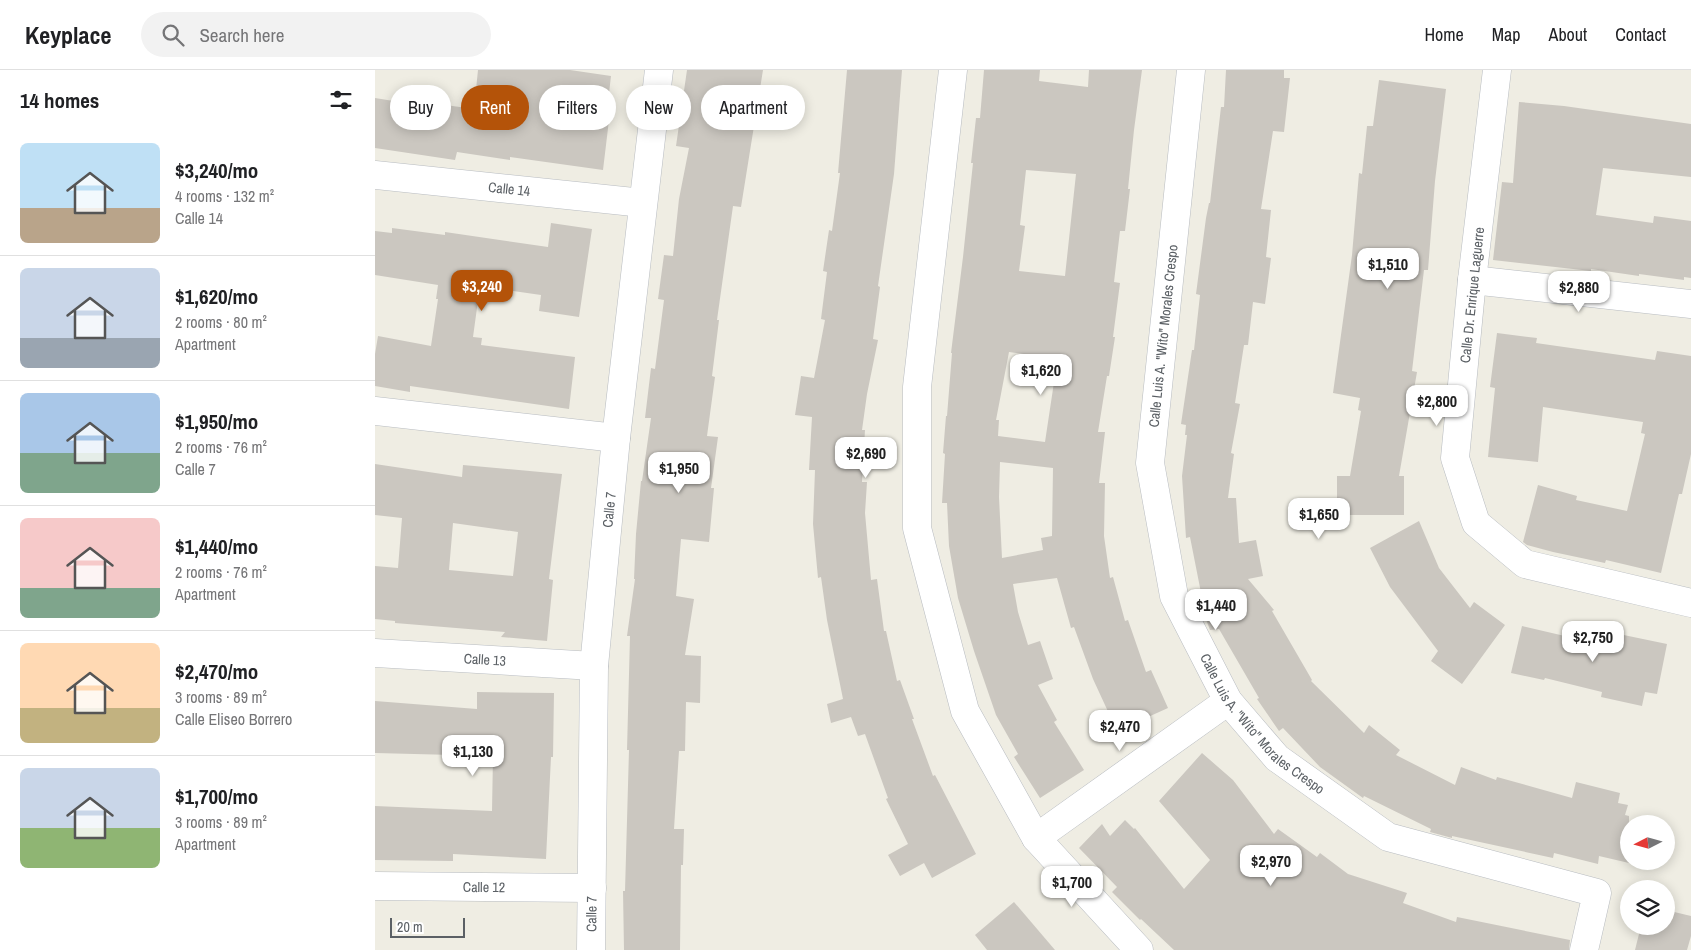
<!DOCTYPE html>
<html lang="en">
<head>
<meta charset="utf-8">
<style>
  body { margin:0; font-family:"Archivo Narrow",sans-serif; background:#f2f2f2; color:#202124; height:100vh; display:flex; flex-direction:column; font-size:19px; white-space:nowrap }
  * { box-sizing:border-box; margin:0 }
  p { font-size:16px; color:#757577 }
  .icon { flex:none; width:28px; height:28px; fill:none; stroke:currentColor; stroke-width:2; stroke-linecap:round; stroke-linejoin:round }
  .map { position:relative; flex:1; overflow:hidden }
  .details { display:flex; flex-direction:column; background:#fff; width:375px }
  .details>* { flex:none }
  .top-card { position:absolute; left:15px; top:15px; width:475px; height:45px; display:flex; gap:10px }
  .needle { width:32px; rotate:264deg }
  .buttons { position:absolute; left:1245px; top:745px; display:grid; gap:10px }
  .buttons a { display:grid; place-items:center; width:55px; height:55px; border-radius:50%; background:#fff; box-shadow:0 2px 12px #0003; font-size:25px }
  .scale { position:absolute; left:15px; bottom:12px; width:75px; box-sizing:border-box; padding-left:5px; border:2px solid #5b6065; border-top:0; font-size:14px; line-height:18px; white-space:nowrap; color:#5b6065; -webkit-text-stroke:4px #fff; paint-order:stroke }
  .price { position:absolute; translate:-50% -42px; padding:0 11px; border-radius:10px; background:#fff; color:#222; font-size:16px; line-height:32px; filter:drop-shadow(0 1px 2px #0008) }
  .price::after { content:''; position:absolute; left:50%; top:30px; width:15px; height:11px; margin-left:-8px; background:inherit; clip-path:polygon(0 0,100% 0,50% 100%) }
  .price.active { background:#b45309; color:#fff }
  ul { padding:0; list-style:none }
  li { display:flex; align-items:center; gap:15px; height:125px; padding:0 20px }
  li+li { border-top:1px solid #e0e0e0 }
  li span { display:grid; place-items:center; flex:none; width:140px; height:100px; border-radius:8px; color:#555 }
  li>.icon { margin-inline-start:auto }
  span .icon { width:60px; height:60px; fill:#fffc; stroke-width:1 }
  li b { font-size:21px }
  h2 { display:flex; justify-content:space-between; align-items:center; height:60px; padding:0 20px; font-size:21px }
  .pill { padding:0 18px; border-radius:22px; background:#fff; box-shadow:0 2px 12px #0003; font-size:18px; line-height:45px }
  .pill.active { background:#b45309; color:#fff }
  header { display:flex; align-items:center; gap:30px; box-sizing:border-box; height:70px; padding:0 25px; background:#fff; border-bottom:1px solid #e0e0e0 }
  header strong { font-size:24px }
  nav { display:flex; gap:28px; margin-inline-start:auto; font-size:18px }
  .search { width:350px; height:45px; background:#f2f2f2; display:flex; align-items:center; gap:12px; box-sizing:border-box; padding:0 18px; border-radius:28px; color:#757577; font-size:19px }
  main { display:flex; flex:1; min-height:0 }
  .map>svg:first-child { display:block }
</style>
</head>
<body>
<header>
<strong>Keyplace</strong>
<div class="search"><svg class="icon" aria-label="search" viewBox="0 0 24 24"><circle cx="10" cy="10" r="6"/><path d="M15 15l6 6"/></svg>Search here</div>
<nav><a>Home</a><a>Map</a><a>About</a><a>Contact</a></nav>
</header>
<main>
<section class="details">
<h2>14 homes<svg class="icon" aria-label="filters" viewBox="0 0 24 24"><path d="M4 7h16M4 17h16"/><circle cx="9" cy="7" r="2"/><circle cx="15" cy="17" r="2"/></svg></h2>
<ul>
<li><span style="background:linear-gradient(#bfe0f5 65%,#b9a48a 0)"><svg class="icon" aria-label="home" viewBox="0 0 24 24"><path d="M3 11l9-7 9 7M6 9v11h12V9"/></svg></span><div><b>$3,240/mo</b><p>4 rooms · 132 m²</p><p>Calle 14</p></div></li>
<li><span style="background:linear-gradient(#c9d6e8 70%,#9aa5b1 0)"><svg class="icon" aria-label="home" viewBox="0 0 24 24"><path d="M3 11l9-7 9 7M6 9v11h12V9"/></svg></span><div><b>$1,620/mo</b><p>2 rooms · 80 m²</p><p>Apartment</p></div></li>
<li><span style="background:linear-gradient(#a9c7e8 60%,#7fa58c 0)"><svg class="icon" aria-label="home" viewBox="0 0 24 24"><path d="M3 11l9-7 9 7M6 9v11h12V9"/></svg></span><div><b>$1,950/mo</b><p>2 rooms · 76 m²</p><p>Calle 7</p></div></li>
<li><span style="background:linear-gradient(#f6c9c9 70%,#7fa58c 0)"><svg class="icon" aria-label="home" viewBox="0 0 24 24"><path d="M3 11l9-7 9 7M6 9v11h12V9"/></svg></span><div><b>$1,440/mo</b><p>2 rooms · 76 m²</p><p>Apartment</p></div></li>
<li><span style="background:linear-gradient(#ffd9b3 65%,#c2b280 0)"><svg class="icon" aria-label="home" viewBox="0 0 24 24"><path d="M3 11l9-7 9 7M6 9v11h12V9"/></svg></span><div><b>$2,470/mo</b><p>3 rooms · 89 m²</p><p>Calle Eliseo Borrero</p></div></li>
<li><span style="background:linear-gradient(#c9d6e8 60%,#8fb573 0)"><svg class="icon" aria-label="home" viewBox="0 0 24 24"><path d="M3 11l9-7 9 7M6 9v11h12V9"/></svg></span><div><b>$1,700/mo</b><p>3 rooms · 89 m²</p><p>Apartment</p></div></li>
</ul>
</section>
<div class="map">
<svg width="1316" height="880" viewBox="0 0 1316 880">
  <rect width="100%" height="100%" fill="#efede3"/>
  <!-- building -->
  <g fill="#cbc7c0" fill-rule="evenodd">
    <polygon points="103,0 195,0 236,6 231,49 234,50 228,100 135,87 135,90 82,82 80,90 0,78 0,28 49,36 49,32 99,39"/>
    <polygon points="312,0 388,0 366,137 358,136 342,250 344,250 337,306 340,307 332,366 343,367 336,418 339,418 334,472 306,469 301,526 319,529 310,585 326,586 325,633 311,632 310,681 304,681 299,759 309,759 308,795 306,795 305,880 249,880 248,821 250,821 254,680 252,680 255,566 252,566 260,509 259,509 261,464 266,411 267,411 276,348 270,348 276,298 280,299 289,230 283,229 289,185 298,186 304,129 314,78 301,76"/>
    <polygon points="472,0 527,0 519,104 503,216 505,217 498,269 503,270 492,324 487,360 490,360 487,412 492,412 490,443 496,510 502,509 509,561 511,561 522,611 525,610 539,649 537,649 558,706 560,705 601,784 557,808 549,793 525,806 513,785 533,774 511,729 513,728 490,664 483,666 476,647 456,653 452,634 468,629 452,550 446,507 443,508 438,454 440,400 434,400 437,347 420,345 426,306 439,308 450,250 446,249 452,202 448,201 454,160 457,161 465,103 463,103"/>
    <path d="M609 0H665L664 11 713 17 714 0H767L759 60 753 119H755L750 161H745L739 212 745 213 738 267H740L734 306H732L723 362H730L724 413H730L729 466 735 508 738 507 750 551 753 550 771 602 776 600 793 638 742 661 718 609 699 557 696 558 682 508 638 514 643 542 653 575 665 571 678 609 663 615 682 650 679 652 709 700 665 728 639 687 643 684 621 645 599 581 583 528 574 476 572 433H567L570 384 568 383 571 346H572L577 283H576L588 187 598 93H596L601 48H605ZM651 100 701 104 690 206 644 201 650 156 645 155ZM634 282 680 288 679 298 681 299 670 372 623 366 624 350H621ZM625 392 678 398 677 466 666 468 668 480 627 488 624 427Z"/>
    <polygon points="851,0 909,0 909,8 915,8 909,62 898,61 886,139 896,140 891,187 896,188 890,234 878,232 873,275 869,275 860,333 865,334 856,383 859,384 853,428 861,428 864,473 881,470 888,506 873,509 899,540 897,541 937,610 936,611 989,663 994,655 1025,680 1021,685 1080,715 1086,697 1121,710 1122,707 1197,728 1201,712 1245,723 1243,733 1253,735 1250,745 1254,746 1254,793 1224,786 1223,794 1179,783 1178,788 1077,766 1077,768 1055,762 1056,759 989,726 988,728 945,697 908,658 904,661 882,629 884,628 844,559 835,560 829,544 830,543 815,467 811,468 807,406 812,365 810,365 811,355 806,354 817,280 819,280 825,225 821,224 831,148 834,133 835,133 846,37 849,37"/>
    <polygon points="1004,10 1071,19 1060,111 1053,200 1049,200 1037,301 1042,302 1024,406 1029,406 1029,445 962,445 962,406 975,406 986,341 983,340 985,328 958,323 977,185 984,103 987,104 992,56 998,56"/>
    <polygon points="1144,32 1189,36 1316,54 1316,107 1228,98 1221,145 1278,153 1279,146 1316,151 1316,208 1309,207 1309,210 1264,204 1264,206 1216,199 1216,201 1118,190 1127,112 1138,113"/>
    <polygon points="176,153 217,159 204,247 164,241 166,225 105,216 98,267 107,268 106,275 200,287 194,339 35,316 35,322 0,316 0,284 3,266 56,276 63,229 61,229 63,215 0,205 0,161 17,163 17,158 70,165 70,162 173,177"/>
    <polygon points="1122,263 1162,268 1161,273 1280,290 1282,281 1316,286 1316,384 1307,424 1304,424 1286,503 1231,490 1230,493 1178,482 1152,475 1148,472 1163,415 1202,426 1201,430 1252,441 1270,364 1266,363 1268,352 1168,337 1163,392 1113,387 1120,318 1115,317"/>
    <path d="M0 394 87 407 88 395 187 404 174 509 178 510 172 571 126 567 130 562 20 553V551L0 549V496L23 498 27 448 0 445ZM78 453 143 462 138 506 74 500Z"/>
    <polygon points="1044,451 1064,498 1095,538 1099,532 1130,555 1087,614 1056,591 1063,581 1015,517 995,478"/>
    <polygon points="1147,556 1194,567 1195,563 1237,573 1239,563 1292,574 1282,624 1270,622 1267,636 1226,627 1227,622 1170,608 1169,610 1136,603"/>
    <polygon points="102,622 179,623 178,687 176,687 171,789 78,784 78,791 0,790 0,736 117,741 118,686 0,683 0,631 102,639"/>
    <polygon points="827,683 858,710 899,764 903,759 942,787 945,783 973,804 1032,823 1028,833 1081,852 1082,847 1195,870 1194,880 799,880 766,849 765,850 737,822 742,817 704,778 727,754 735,766 750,750 759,759 760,758 809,819 835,790 784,731"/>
    <polygon points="639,832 680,880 612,880 600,865"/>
    <polygon points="1291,840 1316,846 1316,866 1312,880 1260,880 1266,856 1291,856"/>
  </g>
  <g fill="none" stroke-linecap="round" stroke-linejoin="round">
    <!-- street casing -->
    <g stroke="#b8bcc1" stroke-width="29">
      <g id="street">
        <polyline points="578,0 542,317 542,458 590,641 661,768 764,880"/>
        <path id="s1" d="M816 0 775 393 799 526 853 631 902 688 1013 767 1222 823 1209 880"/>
        <polyline points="1122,0 1097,210 1080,388 1101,453 1150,494 1316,533"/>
        <path id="s2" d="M0 105 268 133"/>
        <polyline points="1097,210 1316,234"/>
        <polyline points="0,341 241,368"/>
        <path id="s3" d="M0 583 219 596"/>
        <polyline points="661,768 853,631"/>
        <path id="s4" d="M0 816 217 818"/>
        <path id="s5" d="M216 880 219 596 241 368 284 0"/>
      </g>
    </g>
    <!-- street -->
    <use href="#street" stroke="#fff" stroke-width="28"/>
  </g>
  <g text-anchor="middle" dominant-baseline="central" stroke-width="5" stroke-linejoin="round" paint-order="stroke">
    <!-- street labels -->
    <g font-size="14" fill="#5b6065" stroke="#fff">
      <text stroke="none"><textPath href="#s2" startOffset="135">Calle 14</textPath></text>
      <text transform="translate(1097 225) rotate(-84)">Calle Dr. Enrique Laguerre</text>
      <text transform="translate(788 266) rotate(-84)">Calle Luis A. "Wito" Morales Crespo</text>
      <text stroke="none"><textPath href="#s5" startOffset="441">Calle 7</textPath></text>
      <text stroke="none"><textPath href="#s3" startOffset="110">Calle 13</textPath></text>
      <text stroke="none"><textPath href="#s1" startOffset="688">Calle Luis A. "Wito" Morales Crespo</textPath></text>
      <text stroke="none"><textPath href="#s4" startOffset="109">Calle 12</textPath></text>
      <text stroke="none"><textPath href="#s5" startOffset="36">Calle 7</textPath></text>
    </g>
  </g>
</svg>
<div class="buttons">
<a><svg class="needle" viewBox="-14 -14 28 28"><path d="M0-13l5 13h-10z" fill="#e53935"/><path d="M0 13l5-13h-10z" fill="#757577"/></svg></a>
<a><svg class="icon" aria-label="layers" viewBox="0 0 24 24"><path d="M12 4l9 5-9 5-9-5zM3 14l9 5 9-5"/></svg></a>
</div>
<div class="scale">20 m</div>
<b class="price" style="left:1013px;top:220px">$1,510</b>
<b class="price active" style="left:107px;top:242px">$3,240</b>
<b class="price" style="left:1204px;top:243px">$2,880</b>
<b class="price" style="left:666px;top:326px">$1,620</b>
<b class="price" style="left:1062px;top:357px">$2,800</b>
<b class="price" style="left:491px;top:409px">$2,690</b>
<b class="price" style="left:304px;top:424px">$1,950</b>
<b class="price" style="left:944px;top:470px">$1,650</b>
<b class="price" style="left:841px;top:561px">$1,440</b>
<b class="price" style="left:1218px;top:593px">$2,750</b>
<b class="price" style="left:745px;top:682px">$2,470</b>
<b class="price" style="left:98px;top:707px">$1,130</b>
<b class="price" style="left:896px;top:817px">$2,970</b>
<b class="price" style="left:697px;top:838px">$1,700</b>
<div class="top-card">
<a class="pill">Buy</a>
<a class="pill active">Rent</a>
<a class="pill">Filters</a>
<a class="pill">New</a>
<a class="pill">Apartment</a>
</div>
</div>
</main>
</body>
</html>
